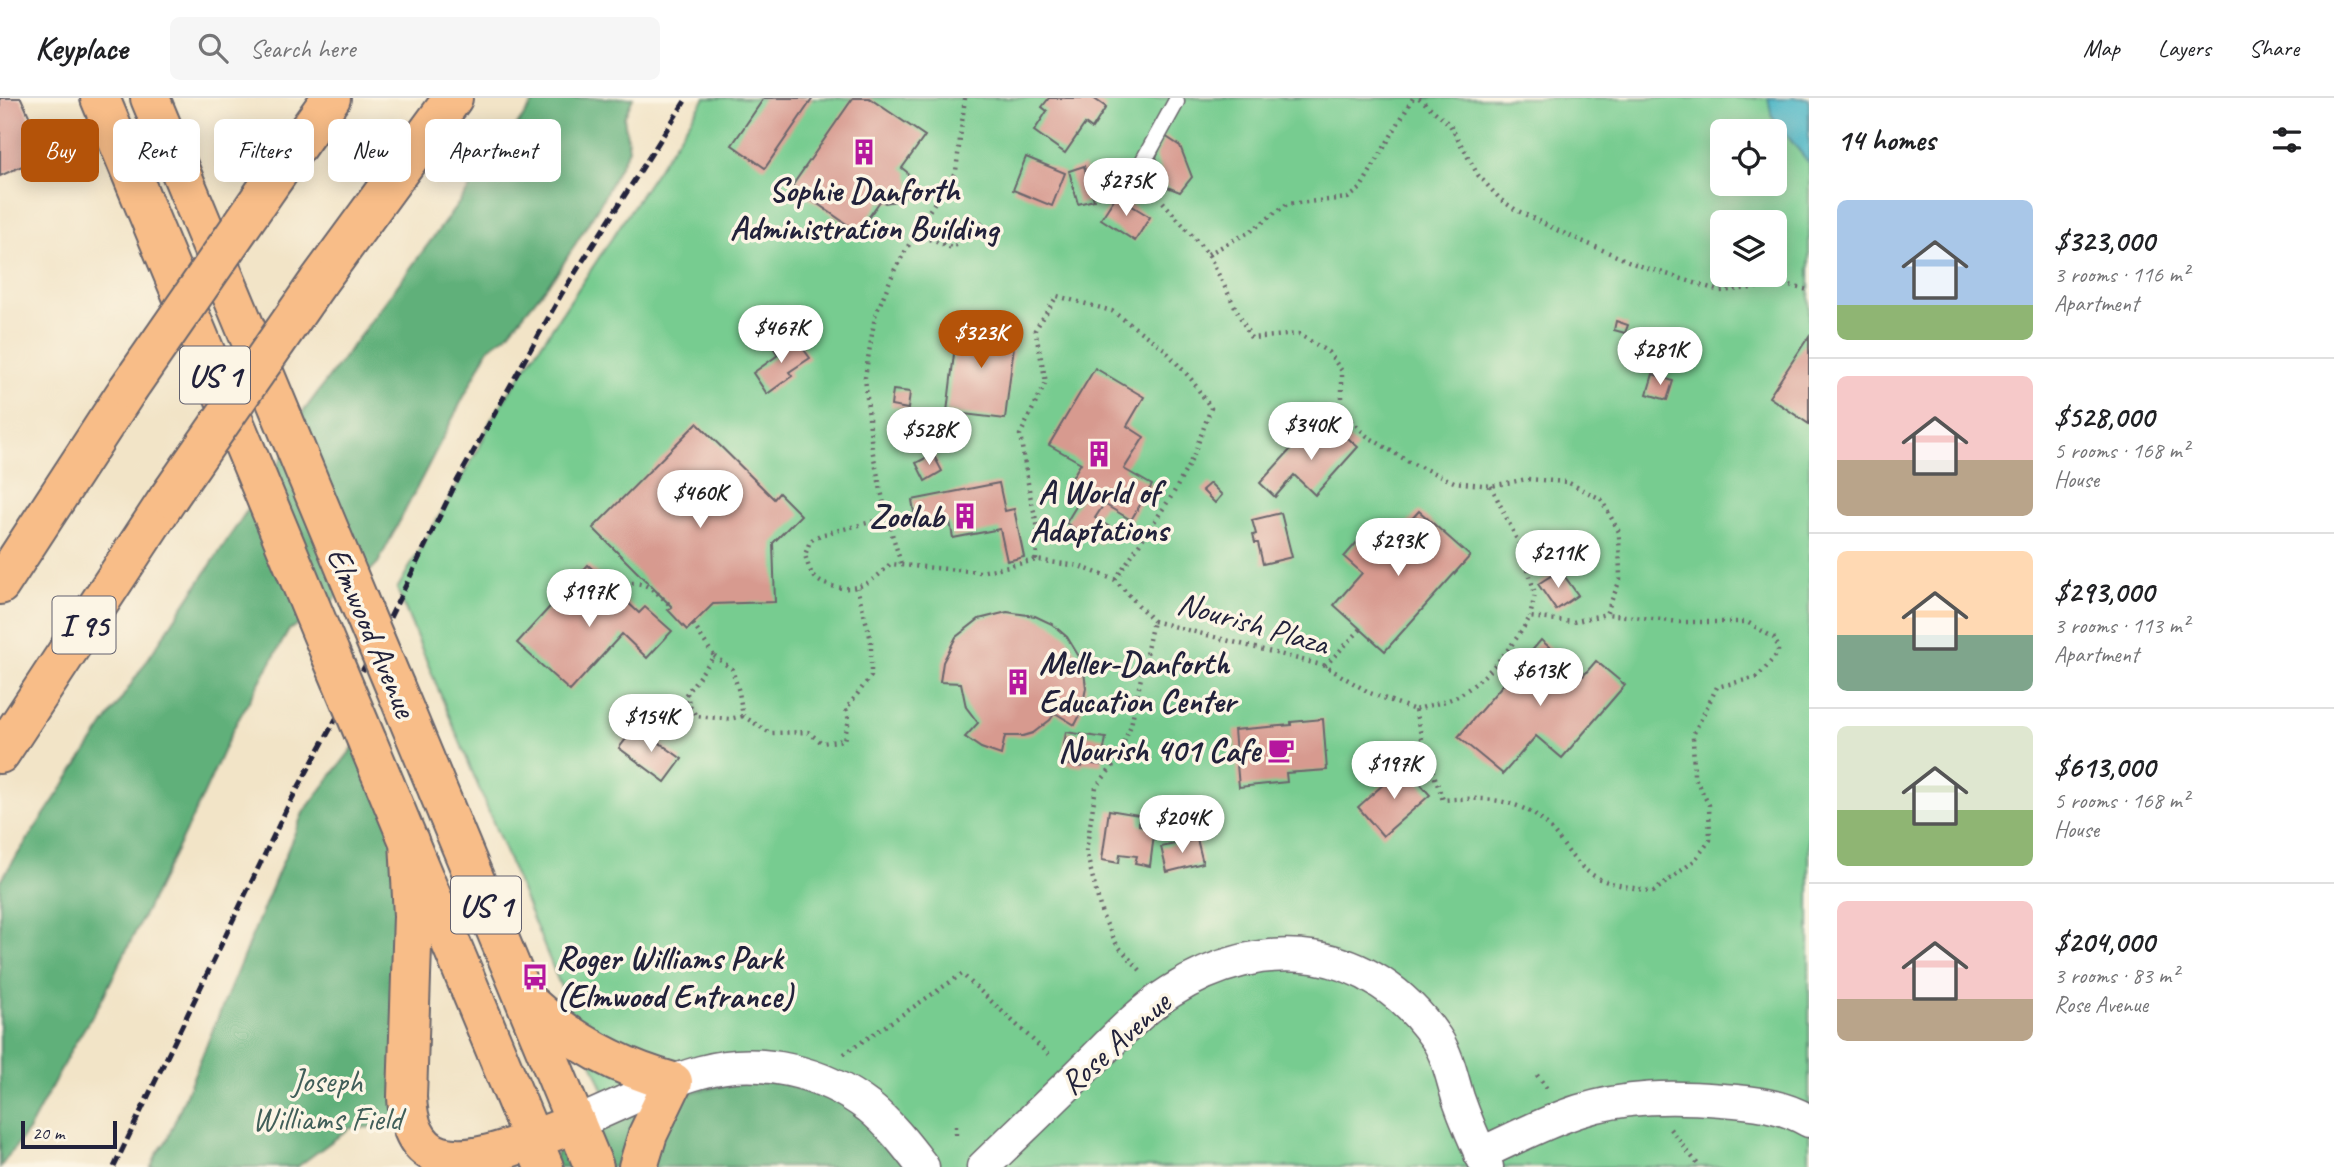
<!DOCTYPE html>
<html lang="en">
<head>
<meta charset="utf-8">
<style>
  body { margin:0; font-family:Caveat,sans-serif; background:#f6f6f6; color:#202124; height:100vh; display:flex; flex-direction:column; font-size:26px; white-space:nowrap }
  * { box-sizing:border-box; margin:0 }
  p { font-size:23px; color:#757577 }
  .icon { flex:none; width:38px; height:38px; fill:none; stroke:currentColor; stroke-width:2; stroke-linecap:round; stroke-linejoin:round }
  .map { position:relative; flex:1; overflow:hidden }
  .panel { display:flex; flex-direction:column; background:#fff; width:525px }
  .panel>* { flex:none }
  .guide { position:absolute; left:21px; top:21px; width:665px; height:63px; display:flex; gap:14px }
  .tools { position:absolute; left:1710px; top:21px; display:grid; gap:14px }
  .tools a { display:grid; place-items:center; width:77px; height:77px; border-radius:10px; background:#fff; box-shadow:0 4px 18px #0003; font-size:35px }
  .scale { position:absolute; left:21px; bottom:18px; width:96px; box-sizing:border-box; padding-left:7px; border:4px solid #22223b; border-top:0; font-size:19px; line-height:24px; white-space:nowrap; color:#22223b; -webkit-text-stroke:5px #fcf5e5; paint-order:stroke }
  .price { position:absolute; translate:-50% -60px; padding:0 16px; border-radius:24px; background:#fff; color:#222; font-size:23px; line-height:46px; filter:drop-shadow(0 2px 4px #0008) }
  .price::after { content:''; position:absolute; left:50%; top:42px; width:21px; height:16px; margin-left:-10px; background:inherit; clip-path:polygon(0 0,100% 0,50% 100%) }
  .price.active { background:#b45309; color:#fff }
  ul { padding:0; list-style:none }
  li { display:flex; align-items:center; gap:21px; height:175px; padding:0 28px }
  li+li { border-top:2px solid #e0e0e0 }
  li span { display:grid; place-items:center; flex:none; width:196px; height:140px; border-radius:10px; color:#555 }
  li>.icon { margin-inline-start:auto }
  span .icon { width:84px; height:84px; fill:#fffc; stroke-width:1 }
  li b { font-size:30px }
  h2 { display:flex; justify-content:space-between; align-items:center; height:84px; padding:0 28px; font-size:30px }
  .tag { padding:0 24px; border-radius:10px; background:#fff; box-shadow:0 4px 18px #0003; font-size:24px; line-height:63px }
  .tag.active { background:#b45309; color:#fff }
  header { display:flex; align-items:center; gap:42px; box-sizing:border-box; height:98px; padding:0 35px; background:#fff; border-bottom:2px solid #e0e0e0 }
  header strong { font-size:33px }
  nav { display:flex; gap:38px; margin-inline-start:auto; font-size:24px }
  .search { width:490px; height:63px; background:#f6f6f6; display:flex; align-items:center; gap:18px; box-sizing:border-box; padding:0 24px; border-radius:10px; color:#757577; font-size:26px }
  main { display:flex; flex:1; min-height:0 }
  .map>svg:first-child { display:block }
</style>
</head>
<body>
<header>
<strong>Keyplace</strong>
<div class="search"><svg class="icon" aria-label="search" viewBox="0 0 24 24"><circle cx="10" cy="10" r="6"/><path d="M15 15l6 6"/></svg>Search here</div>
<nav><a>Map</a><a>Layers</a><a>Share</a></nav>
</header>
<main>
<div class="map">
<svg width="1809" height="1069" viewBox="0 0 1809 1069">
  <rect width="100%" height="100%" fill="#fcf5e5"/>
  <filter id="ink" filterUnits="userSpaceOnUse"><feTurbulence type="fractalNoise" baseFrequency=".0143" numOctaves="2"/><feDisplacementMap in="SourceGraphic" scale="14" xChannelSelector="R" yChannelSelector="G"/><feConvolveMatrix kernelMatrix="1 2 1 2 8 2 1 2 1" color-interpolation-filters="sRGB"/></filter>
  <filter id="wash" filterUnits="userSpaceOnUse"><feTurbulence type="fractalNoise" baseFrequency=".00686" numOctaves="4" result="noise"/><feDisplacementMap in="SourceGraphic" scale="28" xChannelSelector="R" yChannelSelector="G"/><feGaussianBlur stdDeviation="1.57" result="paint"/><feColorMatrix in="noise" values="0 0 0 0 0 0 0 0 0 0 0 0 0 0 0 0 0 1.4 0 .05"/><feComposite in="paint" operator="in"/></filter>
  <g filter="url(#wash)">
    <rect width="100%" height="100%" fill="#f2e4c7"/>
    <!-- green -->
    <path fill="#77cc90" stroke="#4c7766" stroke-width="2" fill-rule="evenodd" d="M705 0H1809V1069H635L397 491 480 348 491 322ZM1722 33H1774V86H1722ZM1722 124H1774V177H1722Z"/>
    <!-- forest -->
    <g fill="#61b07a" stroke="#42695a" stroke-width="2">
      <polygon points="537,0 633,0 624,20 629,51 600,106 558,174 506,238 489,250 378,465 357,486 351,486 319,514 289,532 233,631 201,702 100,905 72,950 29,1031 0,1069 0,783 292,345 295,325"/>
      <polygon points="359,642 421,757 418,1027 350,1030 297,1069 151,1069 156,1057 167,1042 303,715"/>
      <polygon points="775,983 853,1007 915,1069 550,1069 561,1046 610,1025 696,993 729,987"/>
    </g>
    <!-- water -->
    <polygon fill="#47b4c4" stroke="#346b80" stroke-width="2" points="1768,0 1809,0 1809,65 1772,19"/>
    <g id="blocks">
      <!-- building -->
      <g fill="#d79a8f">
        <polygon points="0,0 21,0 47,57 0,78"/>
        <polygon points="764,0 813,0 765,70 732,47"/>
        <polygon points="853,0 869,0 925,38 902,70 907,74 911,89 902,102 885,105 881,102 858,134 792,88"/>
        <polygon points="1049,0 1093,0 1106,9 1092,31 1085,26 1065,55 1034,33 1047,13 1042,9"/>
        <polygon points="1165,38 1180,48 1192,79 1180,94 1167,89 1156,59"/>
        <polygon points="1026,59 1065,75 1052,108 1013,92"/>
        <polygon points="1084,68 1094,102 1078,106 1069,73"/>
        <polygon points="1116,98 1150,119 1135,143 1101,121"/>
        <polygon points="958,223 1016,231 1005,321 947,314"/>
        <polygon points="1616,223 1628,227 1625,235 1614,232"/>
        <polygon points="793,237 810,260 789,274 792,278 767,296 753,275 778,257 774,251"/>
        <polygon points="1809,238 1809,326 1769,299"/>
        <polygon points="1095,270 1144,299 1127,328 1144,339 1124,371 1152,387 1131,422 1104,406 1095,420 1110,429 1100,446 1066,425 1086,392 1070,383 1081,365 1049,347"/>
        <polygon points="1653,276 1673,283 1667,302 1647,296"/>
        <polygon points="893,292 910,294 908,311 891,308"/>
        <polygon points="697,325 774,401 779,395 801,417 773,445 775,504 713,506 687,532 668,512 672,509 593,430"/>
        <polygon points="1311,329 1322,339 1329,332 1335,338 1340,333 1358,349 1315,397 1294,377 1275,399 1260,385"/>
        <polygon points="933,356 942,373 925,383 916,365"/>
        <polygon points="999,385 1005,413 1014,411 1024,459 1007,463 1000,431 953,440 950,424 917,431 912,402"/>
        <polygon points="1210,385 1222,397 1215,405 1202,392"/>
        <polygon points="1419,413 1470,458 1385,553 1334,507 1362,475 1344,459 1371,428 1390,445"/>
        <polygon points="1281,415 1292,459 1263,466 1258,445 1255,445 1253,437 1256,436 1252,422"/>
        <polygon points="588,467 639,515 645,509 672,533 647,560 622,536 570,593 517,545"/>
        <polygon points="1560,472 1578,497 1556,512 1538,486"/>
        <polygon points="1007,514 1035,518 1052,526 1067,539 1083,565 1086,590 1081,615 1075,627 1055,615 1050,622 1033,635 1023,638 1005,638 1001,657 981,650 965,639 978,625 966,609 961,585 940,584 943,564 956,539 979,521"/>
        <polygon points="1541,542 1583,578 1596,563 1625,587 1562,660 1536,638 1503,676 1458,639"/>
        <polygon points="1323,621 1327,672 1286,675 1287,684 1239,689 1234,632 1291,627 1291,624"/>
        <polygon points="636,628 682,661 665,684 619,650"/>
        <polygon points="1066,634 1106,640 1101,667 1083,665 1082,669 1061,666"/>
        <polygon points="1404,668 1430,697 1383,738 1358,709"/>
        <polygon points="1109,712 1139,717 1139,727 1155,729 1150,768 1135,765 1137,758 1120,756 1119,765 1102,762"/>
        <polygon points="1197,741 1203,765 1167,774 1161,749"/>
      </g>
    </g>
  </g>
  <g filter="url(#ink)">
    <use href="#blocks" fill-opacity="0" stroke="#6b666c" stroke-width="2"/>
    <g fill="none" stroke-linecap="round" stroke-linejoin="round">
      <!-- lane casing -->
      <g stroke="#6b666c" stroke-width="19">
        <polyline id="lane" points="1154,84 1144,62 1176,4"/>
      </g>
      <!-- street casing -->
      <g stroke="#6b666c" stroke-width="35">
        <g id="street">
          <path d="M576 1025C617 1008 658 986 701 974 759 958 822 973 869 1009 890 1026 907 1048 923 1069"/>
          <path d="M1480 1056C1513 1041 1545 1024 1579 1013 1626 998 1673 998 1722 1002 1752 1004 1782 1007 1809 1023"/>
          <path d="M983 1069C1019 1034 1055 1000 1090 965 1115 940 1140 913 1170 894 1263 834 1372 846 1436 940 1448 958 1452 980 1458 1000 1466 1023 1476 1046 1487 1069"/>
        </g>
      </g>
      <!-- primary casing -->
      <g stroke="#6b666c" stroke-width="42">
        <g id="primary">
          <polyline points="100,0 330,555"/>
          <polyline points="150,0 358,501"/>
          <polyline points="395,589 594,1069"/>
          <polyline points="367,643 544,1069"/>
          <path d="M409 743 413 818 407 999C410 1069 457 1069 515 1048 535 1040 556 1033 576 1025"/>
          <path d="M530 906C572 944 618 969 673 984L648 1036 638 1069"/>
        </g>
      </g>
      <!-- highway casing -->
      <g stroke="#6b666c" stroke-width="42">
        <g id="highway">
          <polyline points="277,76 331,0"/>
          <polyline points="318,184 453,0"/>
          <polyline points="0,487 128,291"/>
          <polyline points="0,656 169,399"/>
        </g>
      </g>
      <!-- path -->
      <g stroke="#6b666c" stroke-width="4.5" stroke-dasharray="2 5" stroke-linecap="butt">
        <polyline points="1419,0 1450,27 1478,77 1501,102 1516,112 1561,134 1635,166 1720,193 1784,187 1809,192"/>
        <path d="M1163 104 1208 156 1251 240 1299 236 1328 254 1342 273V313L1367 338 1409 364 1454 384 1491 388 1527 381 1567 384 1601 401 1619 434 1620 482 1606 516 1573 524 1530 519C1513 548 1490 577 1461 596 1449 604 1429 607 1415 612"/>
        <polyline points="916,136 952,150 983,125"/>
        <polyline points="1208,156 1251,133 1287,106 1348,100 1360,91 1413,0"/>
        <polyline points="1491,388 1524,456 1535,496 1530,519"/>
        <path d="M887 420 820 437 810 443 805 457C807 463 809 472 813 477 818 484 824 486 832 488 857 495 873 484 890 466L981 474 1036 462 1079 468 1115 482 1153 523"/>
        <polyline points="1036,462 1038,430 1030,397 1020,337 1046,284 1035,232 1057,198 1112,213 1163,250 1191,281 1211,310 1193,359 1173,396 1115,482"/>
        <polyline points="901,465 887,420 872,351 865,279 875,218 895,171 925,119 956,73 965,0"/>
        <path d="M618 488C644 479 654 492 672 509"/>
        <polyline points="1153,523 1325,568 1370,595 1415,612"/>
        <polyline points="714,558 732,571 739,594 743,618 770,635 808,634 822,645 844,642 849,622 846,611 871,578 871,542 857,490"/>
        <polyline points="1325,568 1361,531"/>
        <polyline points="687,595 689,607 696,618 729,621 743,618"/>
        <path d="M1415 612 1424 649 1443 702C1479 699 1517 699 1545 725 1563 742 1572 766 1596 779 1610 787 1637 790 1653 794L1694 763 1710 742 1709 707 1694 678 1693 637 1717 589 1758 579 1778 555V548L1774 540 1747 524H1680L1606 516"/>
        <polyline points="665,625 714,558 693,526"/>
        <polyline points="1140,872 1117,847 1102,817 1086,753 1096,689 1116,664 1131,627 1153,523"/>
        <polyline points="844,956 962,876 1049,957"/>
        <polyline points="1537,977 1548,992"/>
        <polyline points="956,1028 956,1041"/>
        <polyline points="1670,1031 1700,1069"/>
      </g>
      <!-- lane -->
      <use href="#lane" stroke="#fff" stroke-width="16"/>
      <!-- street -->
      <use href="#street" stroke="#fff" stroke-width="32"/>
      <!-- primary -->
      <use href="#primary" stroke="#f8bd88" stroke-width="38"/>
      <!-- highway -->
      <use href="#highway" stroke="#f8bd88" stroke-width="38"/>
      <!-- rail -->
      <polyline stroke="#22223b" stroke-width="5" stroke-dasharray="10 5" stroke-linecap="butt" points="114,1069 288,708 377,546 457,383 561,197 687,0"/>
      <!-- primary-bridge casing -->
      <g stroke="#6b666c" stroke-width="42" stroke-linecap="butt">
        <g id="primary-bridge">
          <polyline points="358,501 395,589"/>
          <polyline points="330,555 367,643"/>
        </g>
      </g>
      <!-- highway-bridge casing -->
      <g stroke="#6b666c" stroke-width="42" stroke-linecap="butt">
        <g id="highway-bridge">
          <polyline points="128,291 277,76"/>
          <polyline points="169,399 318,184"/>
        </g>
      </g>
      <!-- primary-bridge -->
      <use href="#primary-bridge" stroke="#f8bd88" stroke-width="38"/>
      <!-- highway-bridge -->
      <use href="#highway-bridge" stroke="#f8bd88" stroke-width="38"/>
    </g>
  </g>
  <!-- icons -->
  <defs>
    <g id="building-bare" transform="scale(2.1)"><path d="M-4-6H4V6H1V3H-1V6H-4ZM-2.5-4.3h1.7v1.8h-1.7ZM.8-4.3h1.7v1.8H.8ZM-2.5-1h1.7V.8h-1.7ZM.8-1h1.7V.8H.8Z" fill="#b5179e" stroke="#fcf5e5" stroke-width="2.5" paint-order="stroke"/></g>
    <g id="cafe-bare" transform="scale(2.1)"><path d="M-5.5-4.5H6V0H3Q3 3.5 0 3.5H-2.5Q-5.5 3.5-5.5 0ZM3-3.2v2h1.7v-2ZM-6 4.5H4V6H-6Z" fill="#b5179e" stroke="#fcf5e5" stroke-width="2.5" paint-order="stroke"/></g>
    <g id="bus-bare" transform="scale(2.1)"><path d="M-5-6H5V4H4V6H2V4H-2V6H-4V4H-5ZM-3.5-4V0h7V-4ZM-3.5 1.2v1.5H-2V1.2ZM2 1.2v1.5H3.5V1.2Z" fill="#b5179e" stroke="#fcf5e5" stroke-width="2.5" paint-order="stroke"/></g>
  </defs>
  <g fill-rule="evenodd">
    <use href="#building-bare" x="864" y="54"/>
    <use href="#building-bare" x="1099" y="356"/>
    <use href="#building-bare" x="965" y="418"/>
    <use href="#building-bare" x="1018" y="584"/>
    <use href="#cafe-bare" x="1281" y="652"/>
    <use href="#bus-bare" x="535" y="879"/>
  </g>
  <g text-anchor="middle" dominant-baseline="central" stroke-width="7" stroke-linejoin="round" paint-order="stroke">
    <!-- shield labels -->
    <g fill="#fcf5e5" stroke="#63616e" stroke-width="2">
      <rect x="180" y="248.5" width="70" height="57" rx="5"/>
      <rect x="52.5" y="498.5" width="63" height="57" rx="5"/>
      <rect x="451" y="778.5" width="70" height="57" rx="5"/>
    </g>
    <g font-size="32" font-weight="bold" fill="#22223b">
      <text x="215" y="277">US 1</text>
      <text x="84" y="527">I 95</text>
      <text x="486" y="807">US 1</text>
    </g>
    <!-- poi labels -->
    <g font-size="33" font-weight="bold" fill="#22223b" stroke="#fcf5e5">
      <text x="864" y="92">Sophie Danforth<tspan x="864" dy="38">Administration Building</tspan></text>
      <text x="1099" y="394">A World of<tspan x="1099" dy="38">Adaptations</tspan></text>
      <text x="944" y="418" text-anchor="end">Zoolab</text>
      <text x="1039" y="565" text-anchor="start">Meller-Danforth<tspan x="1039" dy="38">Education Center</tspan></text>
      <text x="1260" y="652" text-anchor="end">Nourish 401 Cafe</text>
      <text x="556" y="860" text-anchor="start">Roger Williams Park<tspan x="556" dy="38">(Elmwood Entrance)</tspan></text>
    </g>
    <!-- street labels -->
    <g font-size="33" fill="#22223b" stroke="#fcf5e5">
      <text transform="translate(1253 525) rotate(16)">Nourish Plaza</text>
      <text transform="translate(372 534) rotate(67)">Elmwood Avenue</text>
      <text transform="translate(1115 945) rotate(-42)">Rose Avenue</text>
    </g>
    <!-- park labels -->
    <g font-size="33" fill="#405e59" stroke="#fcf5e5">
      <text x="327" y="983">Joseph<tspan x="327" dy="38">Williams Field</tspan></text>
    </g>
  </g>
</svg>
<div class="tools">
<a><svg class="icon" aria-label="locate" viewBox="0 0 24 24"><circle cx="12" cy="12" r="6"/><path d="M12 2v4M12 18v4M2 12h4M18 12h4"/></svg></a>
<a><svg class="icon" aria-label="layers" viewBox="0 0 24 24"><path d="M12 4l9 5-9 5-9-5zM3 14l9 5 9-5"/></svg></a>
</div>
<div class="scale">20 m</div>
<b class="price" style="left:1126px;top:120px">$275K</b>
<b class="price" style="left:781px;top:267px">$467K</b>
<b class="price active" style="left:981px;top:272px">$323K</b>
<b class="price" style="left:1660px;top:289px">$281K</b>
<b class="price" style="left:1311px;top:364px">$340K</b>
<b class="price" style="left:929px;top:369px">$528K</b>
<b class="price" style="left:700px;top:432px">$460K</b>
<b class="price" style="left:1398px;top:480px">$293K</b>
<b class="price" style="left:1558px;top:492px">$211K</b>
<b class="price" style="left:589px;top:531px">$197K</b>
<b class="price" style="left:1540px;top:610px">$613K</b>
<b class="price" style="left:651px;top:656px">$154K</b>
<b class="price" style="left:1394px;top:703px">$197K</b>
<b class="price" style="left:1182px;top:757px">$204K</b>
<div class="guide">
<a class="tag active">Buy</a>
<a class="tag">Rent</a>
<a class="tag">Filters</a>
<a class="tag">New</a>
<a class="tag">Apartment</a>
</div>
</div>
<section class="panel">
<h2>14 homes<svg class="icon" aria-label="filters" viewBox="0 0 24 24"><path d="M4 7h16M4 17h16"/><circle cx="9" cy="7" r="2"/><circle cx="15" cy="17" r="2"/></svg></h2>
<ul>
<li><span style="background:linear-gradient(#a9c7e8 75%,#8fb573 0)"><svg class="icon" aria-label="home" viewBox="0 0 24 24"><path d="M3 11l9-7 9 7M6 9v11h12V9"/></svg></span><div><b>$323,000</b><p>3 rooms · 116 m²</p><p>Apartment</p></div></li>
<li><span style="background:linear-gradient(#f6c9c9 60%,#b9a48a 0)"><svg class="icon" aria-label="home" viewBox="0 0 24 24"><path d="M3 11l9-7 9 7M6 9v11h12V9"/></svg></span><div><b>$528,000</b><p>5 rooms · 168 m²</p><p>House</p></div></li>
<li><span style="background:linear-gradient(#ffd9b3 60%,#7fa58c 0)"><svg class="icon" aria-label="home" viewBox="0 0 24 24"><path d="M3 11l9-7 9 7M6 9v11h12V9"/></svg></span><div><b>$293,000</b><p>3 rooms · 113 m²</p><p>Apartment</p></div></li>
<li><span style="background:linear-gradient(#dfe7d0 60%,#8fb573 0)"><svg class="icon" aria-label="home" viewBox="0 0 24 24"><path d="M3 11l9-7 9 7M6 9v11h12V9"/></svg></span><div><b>$613,000</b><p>5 rooms · 168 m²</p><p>House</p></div></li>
<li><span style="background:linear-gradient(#f6c9c9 70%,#b9a48a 0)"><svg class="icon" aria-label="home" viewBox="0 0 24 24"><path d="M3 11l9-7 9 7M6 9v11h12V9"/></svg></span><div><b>$204,000</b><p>3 rooms · 83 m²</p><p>Rose Avenue</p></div></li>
</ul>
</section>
</main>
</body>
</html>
